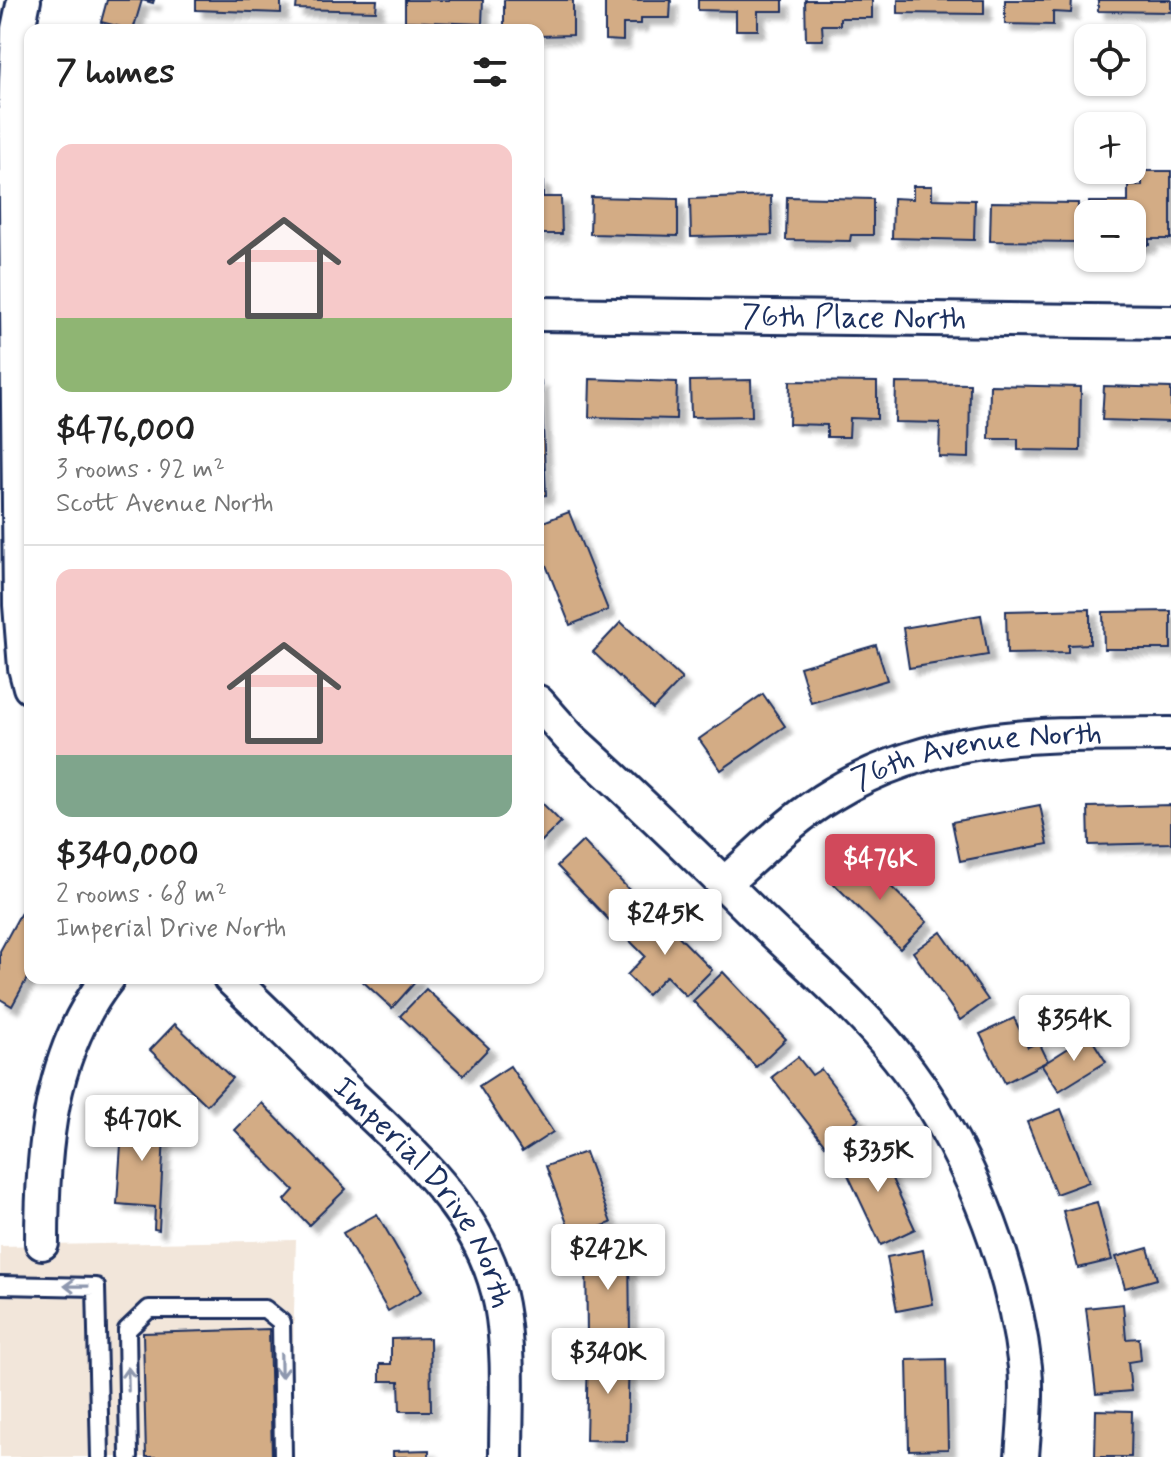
<!DOCTYPE html>
<html lang="en">
<head>
<meta charset="utf-8">
<style>
  body { margin:0; font-family:Mynerve,sans-serif; background:#f2f2f2; color:#222; height:100vh; display:flex; flex-direction:column; font-size:30px; white-space:nowrap }
  * { box-sizing:border-box; margin:0 }
  p { font-size:26px; color:#767676 }
  .icon { flex:none; width:44px; height:44px; fill:none; stroke:currentColor; stroke-width:2; stroke-linecap:round; stroke-linejoin:round }
  .map { position:relative; flex:1; overflow:hidden }
  .panel { position:absolute; left:24px; top:24px; width:520px; height:960px; display:flex; flex-direction:column; background:#fff; border-radius:16px; box-shadow:0 2px 6px #0004 }
  .panel>* { flex:none }
  .buttons { position:absolute; left:1074px; top:24px; display:grid; gap:16px }
  .buttons a { display:grid; place-items:center; width:72px; height:72px; border-radius:16px; background:#fff; box-shadow:0 2px 6px #0004; font-size:40px }
  .price { position:absolute; translate:-50% -68px; padding:0 18px; border-radius:8px; background:#fff; color:#222; font-size:26px; line-height:52px; filter:drop-shadow(0 2px 4px #0008) }
  .price::after { content:''; position:absolute; left:50%; top:48px; width:24px; height:18px; margin-left:-12px; background:inherit; clip-path:polygon(0 0,100% 0,50% 100%) }
  .price.on { background:#d1495b; color:#fff }
  ul { padding:0; list-style:none }
  li { display:grid; align-content:center; gap:16px; height:424px; padding:0 32px }
  li+li { border-top:2px solid #e0e0e0 }
  li span { display:grid; place-items:center; height:248px; border-radius:16px; color:#555 }
  li>.icon { margin-inline-start:auto }
  span .icon { width:144px; height:144px; fill:#fffc; stroke-width:1 }
  li b { font-size:34px }
  h2 { display:flex; justify-content:space-between; align-items:center; height:96px; padding:0 32px; font-size:34px }
  .map>svg:first-child { display:block }
</style>
</head>
<body>
<div class="map">
<svg width="1171" height="1457" viewBox="0 0 1171 1457">
  <defs>
    <filter id="shadow"><feDropShadow dx="7" dy="7" stdDeviation="2" flood-color="#0004"/></filter>
  </defs>
  <rect width="100%" height="100%" fill="#fff"/>
  <filter id="ink" filterUnits="userSpaceOnUse"><feTurbulence type="fractalNoise" baseFrequency=".0125" numOctaves="2"/><feDisplacementMap in="SourceGraphic" scale="16" xChannelSelector="R" yChannelSelector="G"/><feConvolveMatrix kernelMatrix="1 2 1 2 8 2 1 2 1" color-interpolation-filters="sRGB"/></filter>
  <g filter="url(#ink)">
    <!-- built -->
    <polygon fill="#f2e6da" points="296,1240 290,1457 0,1457 0,1246"/>
    <!-- building -->
    <g fill="#d3ac85" stroke="#1b2f5e" stroke-width="2" filter="url(#shadow)">
      <polygon points="107,0 154,0 153,3 142,0 133,30 101,22"/>
      <polygon points="196,0 281,0 281,13 196,10"/>
      <polygon points="297,0 377,0 376,11 296,9"/>
      <polygon points="405,0 483,0 482,24 405,21"/>
      <polygon points="504,0 573,0 573,35 538,36 538,30 504,30"/>
      <polygon points="605,0 671,0 670,18 641,18 641,24 623,24 623,41 605,40"/>
      <polygon points="698,0 783,0 783,11 758,11 758,30 736,30 736,11 698,10"/>
      <polygon points="805,0 872,0 872,18 840,18 840,25 822,25 823,40 806,40"/>
      <polygon points="898,0 984,0 984,14 898,13"/>
      <polygon points="1005,0 1072,0 1071,13 1053,12 1053,25 1005,24"/>
      <polygon points="1098,0 1171,0 1171,12 1098,11"/>
      <polygon points="1142,171 1171,171 1171,239 1149,239 1149,245 1132,245 1132,214 1089,214 1089,202 1128,202 1128,186 1142,186"/>
      <polygon points="538,181 543,181 543,197 561,197 562,234 538,234"/>
      <polygon points="913,186 932,186 932,199 975,200 974,240 892,238 893,198 913,199"/>
      <polygon points="771,196 772,235 691,237 690,199"/>
      <polygon points="591,197 678,199 678,236 590,234"/>
      <polygon points="787,197 873,199 873,235 851,235 850,241 786,240"/>
      <polygon points="991,202 1078,203 1077,242 990,241"/>
      <polygon points="590,379 677,382 676,419 589,417"/>
      <polygon points="751,380 752,416 691,417 690,381"/>
      <polygon points="538,381 541,381 546,495 538,496"/>
      <polygon points="790,381 877,382 877,419 850,418 849,437 827,437 827,425 789,424"/>
      <polygon points="896,383 970,384 969,458 939,457 940,423 895,422"/>
      <polygon points="990,385 1081,387 1080,451 1018,450 1018,439 989,439"/>
      <polygon points="1104,386 1171,388 1171,422 1102,420"/>
      <polygon points="569,512 608,610 570,625 538,545 538,524"/>
      <polygon points="1090,609 1090,644 1068,645 1068,653 1007,654 1006,611"/>
      <polygon points="1171,611 1171,649 1104,649 1103,612"/>
      <polygon points="981,615 988,655 909,668 903,628"/>
      <polygon points="621,622 682,679 653,709 593,652"/>
      <polygon points="876,645 887,680 811,703 800,667"/>
      <polygon points="763,694 785,726 721,770 699,739"/>
      <polygon points="538,799 561,822 538,845"/>
      <polygon points="1040,805 1048,844 960,861 952,822"/>
      <polygon points="1171,805 1171,843 1089,845 1088,807"/>
      <polygon points="583,841 635,896 609,920 557,866"/>
      <polygon points="859,855 927,922 900,949 832,882"/>
      <polygon points="30,896 30,973 12,1006 0,999 0,951"/>
      <polygon points="653,910 712,970 686,996 666,976 647,995 627,975 645,956 626,937"/>
      <polygon points="941,932 988,1000 960,1020 913,952"/>
      <polygon points="723,972 786,1039 756,1067 693,1001"/>
      <polygon points="359,978 415,978 417,980 392,1008"/>
      <polygon points="426,989 489,1048 463,1075 400,1016"/>
      <polygon points="1014,1018 1028,1047 1039,1042 1048,1061 1005,1083 980,1034"/>
      <polygon points="175,1024 232,1078 207,1105 150,1050"/>
      <polygon points="1089,1035 1106,1062 1059,1091 1042,1065"/>
      <polygon points="798,1057 812,1075 821,1069 859,1119 825,1145 772,1077"/>
      <polygon points="510,1066 553,1132 522,1152 479,1086"/>
      <polygon points="262,1103 346,1189 309,1225 285,1200 294,1190 235,1130"/>
      <polygon points="1061,1109 1089,1182 1056,1194 1027,1122"/>
      <polygon points="123,1115 165,1117 159,1230 154,1229 155,1207 117,1204"/>
      <polygon points="876,1144 915,1229 881,1245 841,1160"/>
      <polygon points="585,1152 611,1223 572,1237 546,1166"/>
      <polygon points="1097,1202 1112,1260 1078,1268 1063,1211"/>
      <polygon points="377,1214 422,1291 388,1311 343,1233"/>
      <polygon points="1148,1248 1157,1279 1125,1288 1116,1257"/>
      <polygon points="629,1249 630,1335 587,1336 586,1250"/>
      <polygon points="923,1250 933,1304 897,1311 887,1257"/>
      <polygon points="1123,1304 1126,1339 1139,1338 1141,1360 1128,1362 1131,1391 1096,1394 1086,1308"/>
      <polygon points="269,1329 272,1457 146,1457 143,1333"/>
      <polygon points="430,1338 431,1411 400,1411 399,1381 380,1381 380,1364 391,1364 391,1339"/>
      <polygon points="588,1352 629,1353 627,1441 586,1440"/>
      <polygon points="946,1359 948,1449 909,1450 907,1360"/>
      <polygon points="1096,1410 1132,1411 1131,1457 1095,1457"/>
      <polygon points="429,1450 429,1457 393,1457 393,1451"/>
    </g>
    <g fill="none" stroke-linecap="round" stroke-linejoin="round">
      <!-- service casing -->
      <g stroke="#1b2f5e" stroke-width="22">
        <g id="service">
          <polyline points="0,1285 96,1287 100,1457"/>
          <polyline points="129,1457 127,1330 149,1309 265,1309 281,1322 283,1457"/>
        </g>
      </g>
      <!-- minor casing -->
      <g stroke="#1b2f5e" stroke-width="38">
        <g id="minor">
          <polyline points="24,0 18,29 15,107 20,605 25,668 30,687"/>
          <path id="s1" d="M538 314 1171 322"/>
          <path d="M538 702 569 737C633 795 695 855 757 916 804 962 857 1005 898 1057 964 1139 1013 1262 1025 1367 1028 1396 1024 1427 1022 1457"/>
          <path id="s2" d="M725 883C760 852 792 818 833 794 940 729 1051 735 1171 734"/>
          <path id="s3" d="M230 978C271 1017 311 1057 352 1096 415 1156 484 1215 501 1305 510 1354 506 1407 506 1457"/>
          <path d="M42 1243C42 1150 49 1054 108 978"/>
        </g>
      </g>
      <!-- service -->
      <use href="#service" stroke="#fff" stroke-width="16"/>
      <!-- minor -->
      <use href="#minor" stroke="#fff" stroke-width="32"/>
    </g>
    <!-- one-way arrows -->
    <defs><path id="oneway-shaft" d="M-6 0H5M1.5-3L5.5 0L1.5 3" fill="none" stroke-width="1.6" stroke-linecap="round" stroke-linejoin="round" transform="scale(2)"/></defs>
    <g stroke="#8d97ae">
      <use href="#oneway-shaft" transform="translate(76 1286) rotate(-179)"/>
      <use href="#oneway-shaft" transform="translate(281 1366) rotate(89)"/>
      <use href="#oneway-shaft" transform="translate(128 1379) rotate(-91)"/>
    </g>
  </g>
  <g text-anchor="middle" dominant-baseline="central" stroke-width="7" stroke-linejoin="round" paint-order="stroke">
    <!-- street labels -->
    <g font-size="32" fill="#1b2f5e" stroke="#fff">
      <text stroke="none"><textPath href="#s1" startOffset="316">76th Place North</textPath></text>
      <text stroke="none"><textPath href="#s2" startOffset="292">76th Avenue North</textPath></text>
      <text stroke="none"><textPath href="#s3" startOffset="292">Imperial Drive North</textPath></text>
    </g>
  </g>
</svg>
<div class="buttons">
<a><svg class="icon" aria-label="locate" viewBox="0 0 24 24"><circle cx="12" cy="12" r="6"/><path d="M12 2v4M12 18v4M2 12h4M18 12h4"/></svg></a>
<a>+</a>
<a>−</a>
</div>
<b class="price on" style="left:880px;top:902px">$476K</b>
<b class="price" style="left:665px;top:957px">$245K</b>
<b class="price" style="left:1074px;top:1063px">$354K</b>
<b class="price" style="left:142px;top:1163px">$470K</b>
<b class="price" style="left:878px;top:1194px">$335K</b>
<b class="price" style="left:608px;top:1292px">$242K</b>
<b class="price" style="left:608px;top:1396px">$340K</b>
<section class="panel">
<h2>7 homes<svg class="icon" aria-label="filters" viewBox="0 0 24 24"><path d="M4 7h16M4 17h16"/><circle cx="9" cy="7" r="2"/><circle cx="15" cy="17" r="2"/></svg></h2>
<ul>
<li><span style="background:linear-gradient(#f6c9c9 70%,#8fb573 0)"><svg class="icon" aria-label="home" viewBox="0 0 24 24"><path d="M3 11l9-7 9 7M6 9v11h12V9"/></svg></span><div><b>$476,000</b><p>3 rooms · 92 m²</p><p>Scott Avenue North</p></div></li>
<li><span style="background:linear-gradient(#f6c9c9 75%,#7fa58c 0)"><svg class="icon" aria-label="home" viewBox="0 0 24 24"><path d="M3 11l9-7 9 7M6 9v11h12V9"/></svg></span><div><b>$340,000</b><p>2 rooms · 68 m²</p><p>Imperial Drive North</p></div></li>
</ul>
</section>
</div>
</body>
</html>
